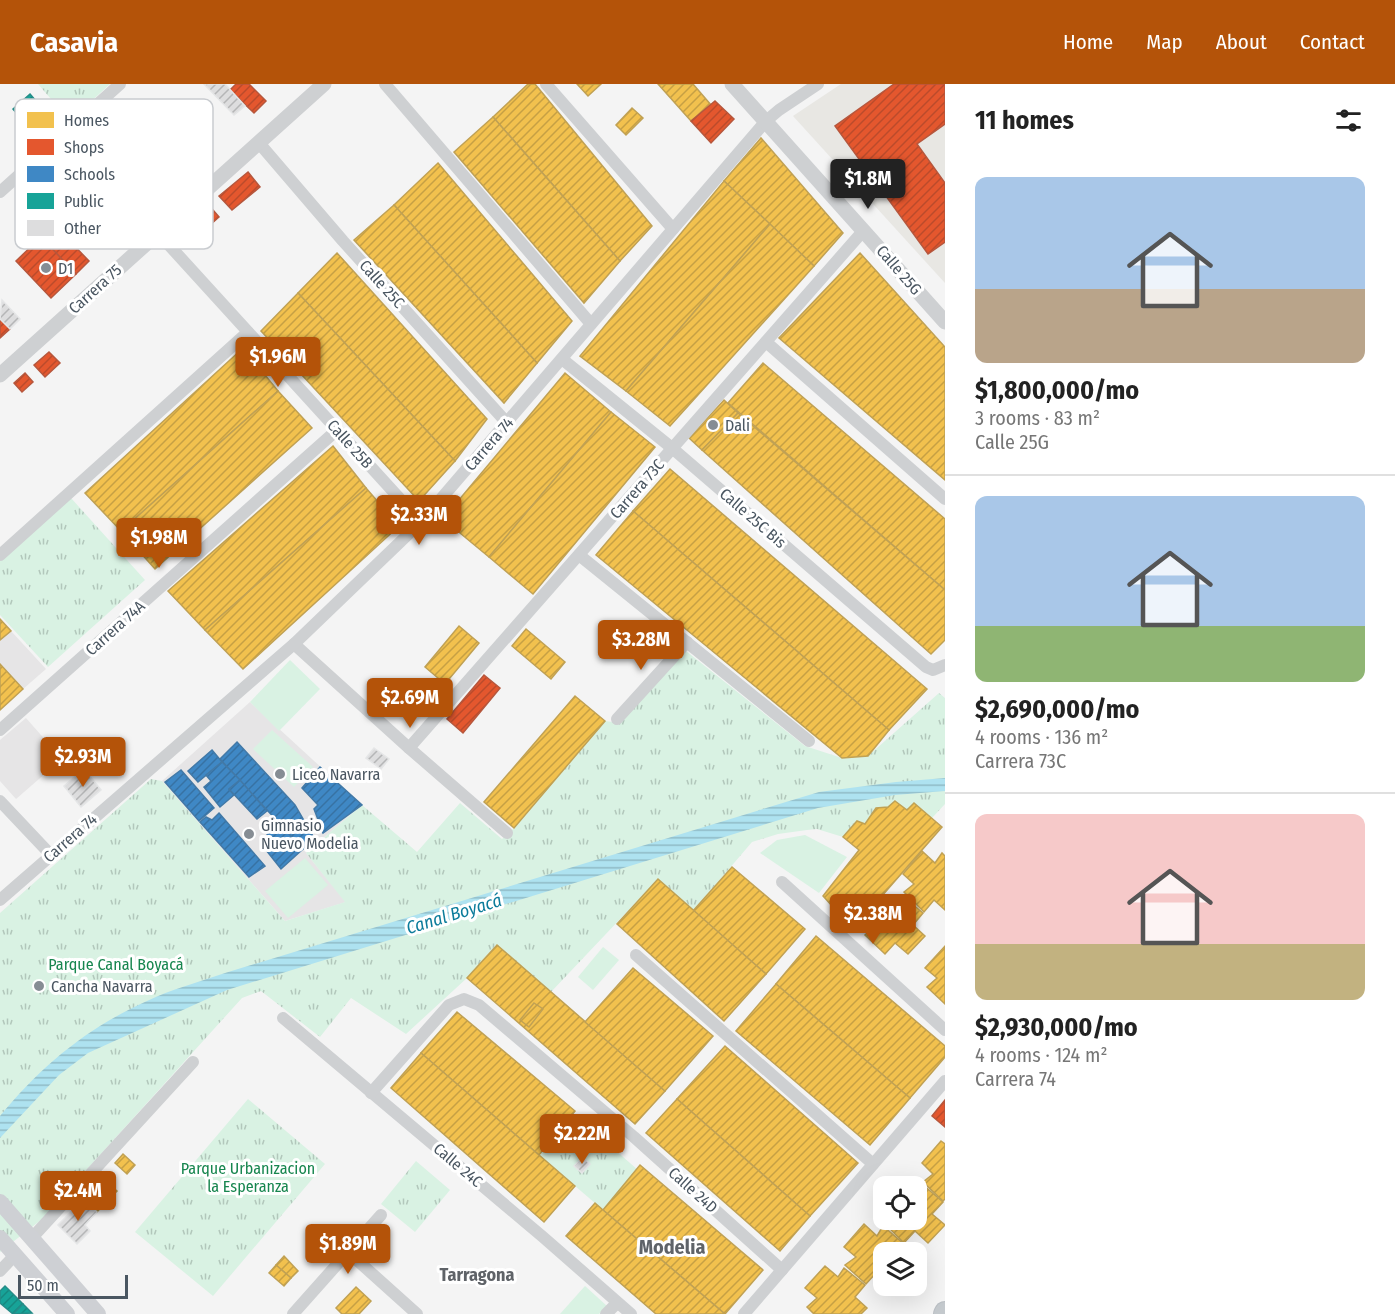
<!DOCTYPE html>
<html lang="en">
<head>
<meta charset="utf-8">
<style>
  body { margin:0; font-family:"Fira Sans Condensed",sans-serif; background:#f2f2f2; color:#222; height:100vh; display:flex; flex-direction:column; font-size:22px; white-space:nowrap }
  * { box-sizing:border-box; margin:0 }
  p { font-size:20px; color:#767676 }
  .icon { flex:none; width:33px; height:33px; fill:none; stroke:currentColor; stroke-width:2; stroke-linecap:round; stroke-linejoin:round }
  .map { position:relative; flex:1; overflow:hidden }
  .details { display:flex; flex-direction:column; background:#fff; width:450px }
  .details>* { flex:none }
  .buttons { position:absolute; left:873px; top:1092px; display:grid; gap:12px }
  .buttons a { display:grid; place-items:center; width:54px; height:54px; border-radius:12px; background:#fff; box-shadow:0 6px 24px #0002; font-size:30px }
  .scale { position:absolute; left:18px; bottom:15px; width:110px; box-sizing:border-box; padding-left:6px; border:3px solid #4a5661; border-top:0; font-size:16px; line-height:21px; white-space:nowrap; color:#4a5661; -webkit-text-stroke:4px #fff; paint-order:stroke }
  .price { position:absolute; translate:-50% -51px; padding:0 14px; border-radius:6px; background:#b45309; color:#fff; font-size:20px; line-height:39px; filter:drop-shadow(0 2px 3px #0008) }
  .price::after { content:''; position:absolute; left:50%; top:36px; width:18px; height:14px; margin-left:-9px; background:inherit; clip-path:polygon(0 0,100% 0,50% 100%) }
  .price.selected { background:#222; color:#fff }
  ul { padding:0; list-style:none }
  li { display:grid; align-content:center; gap:12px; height:318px; padding:0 30px }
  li+li { border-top:2px solid #e0e0e0 }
  li span { display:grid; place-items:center; height:186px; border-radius:12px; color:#555 }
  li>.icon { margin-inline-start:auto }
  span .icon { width:108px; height:108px; fill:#fffc; stroke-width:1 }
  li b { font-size:26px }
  h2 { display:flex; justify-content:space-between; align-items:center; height:72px; padding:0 30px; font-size:26px }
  header { display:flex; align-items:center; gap:36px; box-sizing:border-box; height:84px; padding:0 30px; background:#b45309; color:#fff }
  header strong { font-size:28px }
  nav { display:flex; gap:33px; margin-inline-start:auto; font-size:21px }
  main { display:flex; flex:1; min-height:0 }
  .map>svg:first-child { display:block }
</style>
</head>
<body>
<header>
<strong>Casavia</strong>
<nav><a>Home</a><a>Map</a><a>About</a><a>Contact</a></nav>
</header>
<main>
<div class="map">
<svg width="945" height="1230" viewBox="0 0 945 1230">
  <defs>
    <pattern id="park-tufts" width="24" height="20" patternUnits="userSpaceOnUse" patternTransform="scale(1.5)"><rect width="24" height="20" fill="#d9f2e3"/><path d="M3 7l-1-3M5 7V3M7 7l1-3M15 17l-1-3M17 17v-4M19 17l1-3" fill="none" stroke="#b2c7bb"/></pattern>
    <pattern id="water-rules" width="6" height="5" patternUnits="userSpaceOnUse" patternTransform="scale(1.5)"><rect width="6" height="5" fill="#aee2f0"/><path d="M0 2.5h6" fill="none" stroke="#90bac6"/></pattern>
    <pattern id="homes-hatch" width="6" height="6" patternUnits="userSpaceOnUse" patternTransform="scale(1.5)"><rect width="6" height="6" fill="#f2c14e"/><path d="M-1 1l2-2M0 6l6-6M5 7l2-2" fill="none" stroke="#c6a044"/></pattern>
    <pattern id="shops-hatch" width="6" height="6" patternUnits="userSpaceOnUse" patternTransform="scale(1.5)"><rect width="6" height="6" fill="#e4572e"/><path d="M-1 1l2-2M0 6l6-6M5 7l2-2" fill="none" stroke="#bb4b2b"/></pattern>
    <pattern id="schools-hatch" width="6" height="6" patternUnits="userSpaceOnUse" patternTransform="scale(1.5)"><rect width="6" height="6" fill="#3f88c5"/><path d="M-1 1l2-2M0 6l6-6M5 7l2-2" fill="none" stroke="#3772a3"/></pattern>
    <pattern id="public-hatch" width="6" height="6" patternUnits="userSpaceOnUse" patternTransform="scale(1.5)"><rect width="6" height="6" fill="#17a398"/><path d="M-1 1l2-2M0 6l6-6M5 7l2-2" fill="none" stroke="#17887f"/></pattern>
    <pattern id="building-hatch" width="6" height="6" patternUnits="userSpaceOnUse" patternTransform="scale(1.5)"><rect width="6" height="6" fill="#ddddde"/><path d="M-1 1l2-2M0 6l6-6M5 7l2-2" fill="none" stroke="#b5b6b7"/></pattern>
  </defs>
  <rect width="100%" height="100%" fill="#f4f4f4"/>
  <!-- commercial -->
  <polygon fill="#e8e7e3" points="841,0 945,0 945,199 793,32"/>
  <!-- education -->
  <g fill="#e6e5e6">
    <polygon points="11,547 46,585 23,605 0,580 0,556"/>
    <polygon points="250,618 362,721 306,769 346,818 285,837 162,697"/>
    <polygon points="26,634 62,675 16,715 0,697 0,656"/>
  </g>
  <!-- grass -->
  <g fill="#d9f2e3">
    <polygon points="290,576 320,605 279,647 250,618"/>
    <polygon points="272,646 313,683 294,703 253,665"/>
    <polygon points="805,751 847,773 819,809 760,769 777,756"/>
    <polygon points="305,774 328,801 288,834 265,807"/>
    <polygon points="603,863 619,876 593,906 578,893"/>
    <polygon points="585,1202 607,1222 599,1230 560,1230"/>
  </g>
  <!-- park -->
  <g fill="url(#park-tufts)">
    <polygon points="38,0 110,0 70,37"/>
    <polygon points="71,414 145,496 48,583 0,531 0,477"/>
    <polygon points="686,567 805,662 842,674 868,672 939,609 945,614 945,720 932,734 914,719 907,726 888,723 876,724 865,740 857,737 843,753 817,745 807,746 778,750 752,758 693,827 658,795 551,908 496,861 467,894 406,950 351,914 320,953 261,907 242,914 41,1136 0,1168 0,829 151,695 162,697 285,837 345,818 306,769 362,721 417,768 460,719 502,755 514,744 605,637 620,639"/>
    <polygon points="248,1015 325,1080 213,1212 135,1148"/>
    <polygon points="574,1030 638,1086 603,1126 539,1071"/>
    <polygon points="416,1077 450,1106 415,1148 381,1120"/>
  </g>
  <!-- water -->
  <path fill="url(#water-rules)" d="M945 694V707L895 711 818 724 227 906 88 969 59 991 0 1054V1032C42 981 87 944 147 917 172 905 199 898 225 889L819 708 896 698Z"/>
  <!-- homes -->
  <g fill="url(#homes-hatch)" stroke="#c0a154" stroke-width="1.5">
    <polygon points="528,0 535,0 652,142 620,177 493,33"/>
    <polygon points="577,0 601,0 588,12"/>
    <polygon points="658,0 693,0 711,21 691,37"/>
    <polygon points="632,24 643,34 626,51 616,41"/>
    <polygon points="493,33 620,177 584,219 454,68"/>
    <polygon points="761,54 843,149 814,182 724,97"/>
    <polygon points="438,79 572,237 537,279 394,121"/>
    <polygon points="724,97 770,140 626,307 580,272"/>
    <polygon points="394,121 537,279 504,319 354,156"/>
    <polygon points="770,140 814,182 670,342 626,307"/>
    <polygon points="337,169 487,335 455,377 298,209"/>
    <polygon points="860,169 945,263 945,396 779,254"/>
    <polygon points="298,209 455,377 419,417 261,247"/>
    <polygon points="243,264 278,307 121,447 85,409"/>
    <polygon points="763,279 945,435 945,506 728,319"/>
    <polygon points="565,289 611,328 489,473 443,435"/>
    <polygon points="278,307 312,344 155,485 121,447"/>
    <polygon points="724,316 738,329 702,366 689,354"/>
    <polygon points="611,328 655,363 533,510 489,473"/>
    <polygon points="738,329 945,506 945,556 931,570 702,366"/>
    <polygon points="333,362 366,404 205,546 168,507"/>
    <polygon points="670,385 927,605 889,646 633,427"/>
    <polygon points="366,404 399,442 243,585 205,546"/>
    <polygon points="633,427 889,646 868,672 842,674 596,471"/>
    <polygon points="0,535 11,547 0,556"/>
    <polygon points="459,542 479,559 445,600 425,583"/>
    <polygon points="526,545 565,578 551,595 512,562"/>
    <polygon points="0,580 23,605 0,626"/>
    <polygon points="575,612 605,637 514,744 484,718"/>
    <polygon points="895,717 907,726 914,719 942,743 853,845 823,812 859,766 843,753 857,737 865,740 876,724 888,723"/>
    <polygon points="922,767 935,779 942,769 945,772 945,826 934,816 924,828 904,808 914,800 903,790"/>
    <polygon points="732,783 805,845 766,890 693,827"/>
    <polygon points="658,795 766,890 724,937 617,840"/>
    <polygon points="883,810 896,821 903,812 923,829 913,841 925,852 908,870 895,859 885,870 865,851 875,842 863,833"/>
    <polygon points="816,852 945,962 945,973 910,1014 776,900"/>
    <polygon points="497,861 665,1007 635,1040 467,894"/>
    <polygon points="945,862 945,920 927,903 937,894 925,884"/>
    <polygon points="633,884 713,952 665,1007 585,938"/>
    <polygon points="776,900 910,1014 870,1061 736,947"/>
    <polygon points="534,919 543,925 529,943 520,936"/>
    <polygon points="457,928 575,1027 539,1071 421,969"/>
    <polygon points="725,962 858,1079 810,1132 677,1015"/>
    <polygon points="421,969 575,1102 544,1138 391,1004"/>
    <polygon points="677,1015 810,1132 780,1167 646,1049"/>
    <polygon points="941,1057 945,1060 945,1115 943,1117 923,1098 933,1090 922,1079"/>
    <polygon points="123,1070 135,1081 127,1090 115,1079"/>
    <polygon points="640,1081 763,1186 725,1230 603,1126"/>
    <polygon points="103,1095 117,1107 108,1116 95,1104"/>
    <polygon points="922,1100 943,1118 932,1130 945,1141 928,1159 915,1147 904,1159 884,1139 889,1136 916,1136 916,1110"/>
    <polygon points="95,1104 108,1116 97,1128 84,1115"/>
    <polygon points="595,1119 603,1126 725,1230 656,1230 566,1152"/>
    <polygon points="864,1140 877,1152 883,1142 904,1160 896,1168 884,1168 884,1196 876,1189 866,1200 845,1181 856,1173 844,1163"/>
    <polygon points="284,1172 298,1187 291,1194 276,1181"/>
    <polygon points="276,1181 291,1194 284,1202 269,1189"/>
    <polygon points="825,1182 838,1193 844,1184 865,1201 855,1213 867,1224 861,1230 814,1230 807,1223 817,1214 805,1204"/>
    <polygon points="356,1203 371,1217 359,1230 342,1230 336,1224"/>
  </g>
  <!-- shops -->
  <g fill="url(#shops-hatch)" stroke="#b6573d" stroke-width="1.5">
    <polygon points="236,0 249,0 266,17 254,29 230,6"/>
    <polygon points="894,0 945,0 945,40 917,60 945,99 945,158 928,170 835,42"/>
    <polygon points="715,17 734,35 711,59 691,37"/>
    <polygon points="248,88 260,103 232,126 219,112"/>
    <polygon points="207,119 219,133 191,158 178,144"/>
    <polygon points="61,148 89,177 76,190 48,161"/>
    <polygon points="41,153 76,190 51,214 16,177"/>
    <polygon points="0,235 10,245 0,254"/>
    <polygon points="49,268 60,279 45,293 34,281"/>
    <polygon points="25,289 33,298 22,308 14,299"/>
    <polygon points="484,591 500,604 463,649 447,635"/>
    <polygon points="945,1016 945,1043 932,1032"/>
  </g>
  <!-- schools -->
  <g fill="url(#schools-hatch)" stroke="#4279a7" stroke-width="1.5">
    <polygon points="237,658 295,721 314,754 303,765 220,675"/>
    <polygon points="212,666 222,678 198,698 188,687"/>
    <polygon points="222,678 240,696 229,705 234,711 220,723 204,703 211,697 206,691"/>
    <polygon points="320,683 362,721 323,749 314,725 318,721 302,704"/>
    <polygon points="181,686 214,724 199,737 165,698"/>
    <polygon points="240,696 267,727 257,735 229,705"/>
    <polygon points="219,729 265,782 249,793 200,738 206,733 212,736"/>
    <polygon points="275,735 303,765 281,785 266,766 271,761 271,756 263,744"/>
  </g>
  <!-- public -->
  <g fill="url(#public-hatch)" stroke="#268c88" stroke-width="1.5">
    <polygon points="30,10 54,38 37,53 13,25"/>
    <polygon points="5,1202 23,1220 13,1230 0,1219 0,1207"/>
    <polygon points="23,1220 32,1229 13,1230"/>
  </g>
  <!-- building -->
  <g fill="url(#building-hatch)" stroke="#e5e6e7" stroke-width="1.5">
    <polygon points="204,0 225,0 245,22 234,31"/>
    <polygon points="2,216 20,235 10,245 0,235"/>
    <polygon points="374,664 389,675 381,685 366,674"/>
    <polygon points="84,685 101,706 81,723 64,702"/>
    <polygon points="583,1073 590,1080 582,1089 574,1082"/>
    <polygon points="84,1115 97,1128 85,1141 90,1147 77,1160 58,1141"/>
  </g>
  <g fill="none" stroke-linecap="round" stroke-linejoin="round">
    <!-- trunk casing -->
    <g stroke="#b9bec3" stroke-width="22">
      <polyline id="trunk" points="944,1230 945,1228"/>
    </g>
    <!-- minor -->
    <g stroke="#ced0d2" stroke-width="12">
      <polyline points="385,0 591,240"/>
      <polyline points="546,0 673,145"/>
      <polyline points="259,59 343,157 507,339"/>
      <polyline points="0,108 120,0"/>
      <polyline points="158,149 421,438"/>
      <polyline points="766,258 945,415"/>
      <polyline points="562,275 672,364 926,583 933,586 945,581"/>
      <polyline points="0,471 248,248"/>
      <polyline points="579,471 809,657"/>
      <polyline points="294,560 409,664 507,749"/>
      <polyline points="617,635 687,558"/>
      <polyline points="0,646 337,346"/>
      <polyline points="409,664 864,146"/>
      <polyline points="0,717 50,770"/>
      <polyline points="782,798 945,946"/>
      <polyline points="0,816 294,560 421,438 766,37 779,26 818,0"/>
      <polyline points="636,871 873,1080"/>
      <polyline points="283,934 543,1153 631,1230"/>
      <polyline points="371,1009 449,921 464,915 479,921 634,1053 782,1186"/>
      <polyline points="31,1155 193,978"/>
      <polyline points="348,1168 417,1230"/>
      <polyline points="0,1187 15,1171"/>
      <polyline points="293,1230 381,1131"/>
      <polyline points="606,1230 617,1219"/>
      <polyline points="744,1230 945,997"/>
    </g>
    <!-- tertiary -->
    <g stroke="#ced0d2" stroke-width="15">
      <polyline points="732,0 945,238"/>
      <polyline points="0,291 324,0"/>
    </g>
    <!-- secondary -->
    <g stroke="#ced0d4" stroke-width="16">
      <polyline points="0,1118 98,1230"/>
      <polyline points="0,1154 67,1230"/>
    </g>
    <!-- trunk -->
    <use href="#trunk" stroke="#c4c9cd" stroke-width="20"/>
  </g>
  <!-- markers -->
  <g fill="#868d94" stroke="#fff" stroke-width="2">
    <circle cx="46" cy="184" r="6"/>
    <circle cx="713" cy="341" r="6"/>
    <circle cx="280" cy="690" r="6"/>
    <circle cx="249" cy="750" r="6"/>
    <circle cx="39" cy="902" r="6"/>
  </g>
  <g text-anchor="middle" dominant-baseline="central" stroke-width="6" stroke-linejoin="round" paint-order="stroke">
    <!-- poi labels -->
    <g font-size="16" fill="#4a5661" stroke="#fff" text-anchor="start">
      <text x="58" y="184">D1</text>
      <text x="725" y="341">Dali</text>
      <text x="292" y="690">Liceo Navarra</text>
      <text x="261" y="741">Gimnasio<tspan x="261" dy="18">Nuevo Modelia</tspan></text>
      <text x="51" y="902">Cancha Navarra</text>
    </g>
    <!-- street labels -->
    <g font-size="16" fill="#4a5661" stroke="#fff">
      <text transform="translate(899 186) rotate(49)">Calle 25G</text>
      <text transform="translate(382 200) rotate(48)">Calle 25C</text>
      <text transform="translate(95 205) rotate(-42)">Carrera 75</text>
      <text transform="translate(350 360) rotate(48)">Calle 25B</text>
      <text transform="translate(489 360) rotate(-49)">Carrera 74</text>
      <text transform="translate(637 405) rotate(-49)">Carrera 73C</text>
      <text transform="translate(753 434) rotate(41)">Calle 25C Bis</text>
      <text transform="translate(115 544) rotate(-42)">Carrera 74A</text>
      <text transform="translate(70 754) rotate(-41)">Carrera 74</text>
      <text transform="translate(458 1081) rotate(40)">Calle 24C</text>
      <text transform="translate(693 1106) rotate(42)">Calle 24D</text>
    </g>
    <!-- park labels -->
    <g font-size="16" fill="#17864f" stroke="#fff">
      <text x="116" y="880">Parque Canal Boyacá</text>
      <text x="248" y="1084">Parque Urbanizacion<tspan x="248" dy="18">la Esperanza</tspan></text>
    </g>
    <!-- water labels -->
    <g font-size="18" font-style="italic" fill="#0c7c9b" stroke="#fff">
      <text transform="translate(454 830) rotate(-17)">Canal Boyacá</text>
    </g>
    <!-- neighbourhood labels -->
    <g font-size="18" font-weight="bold" fill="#5f6368" stroke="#fff">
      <text x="477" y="1191">Tarragona</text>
    </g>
    <!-- quarter labels -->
    <g font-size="20" font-weight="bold" fill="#5f6368" stroke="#fff">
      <text x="672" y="1163">Modelia</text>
    </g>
  </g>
  <!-- legend -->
  <rect x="15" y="15" width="198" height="150" rx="9" fill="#fff" stroke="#c9ccd0" stroke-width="1.5"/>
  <rect x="27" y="28" width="27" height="16" fill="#f2c14e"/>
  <rect x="27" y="55" width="27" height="16" fill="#e4572e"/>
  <rect x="27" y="82" width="27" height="16" fill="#3f88c5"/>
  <rect x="27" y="109" width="27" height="16" fill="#17a398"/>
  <rect x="27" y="136" width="27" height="16" fill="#ddddde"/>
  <g font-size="16" fill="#4a5661">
    <text x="64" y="42">Homes</text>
    <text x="64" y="69">Shops</text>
    <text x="64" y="96">Schools</text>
    <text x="64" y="123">Public</text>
    <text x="64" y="150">Other</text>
  </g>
</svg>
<div class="buttons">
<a><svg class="icon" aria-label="locate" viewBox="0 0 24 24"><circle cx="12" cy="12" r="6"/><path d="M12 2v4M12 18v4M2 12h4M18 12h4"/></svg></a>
<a><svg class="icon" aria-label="layers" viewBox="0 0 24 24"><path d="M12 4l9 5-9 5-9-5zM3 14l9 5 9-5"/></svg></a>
</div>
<div class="scale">50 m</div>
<b class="price selected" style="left:868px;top:126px">$1.8M</b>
<b class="price" style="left:278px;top:304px">$1.96M</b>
<b class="price" style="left:419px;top:462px">$2.33M</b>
<b class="price" style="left:159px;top:485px">$1.98M</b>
<b class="price" style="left:641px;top:587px">$3.28M</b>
<b class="price" style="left:410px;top:645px">$2.69M</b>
<b class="price" style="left:83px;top:704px">$2.93M</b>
<b class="price" style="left:873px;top:861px">$2.38M</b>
<b class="price" style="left:582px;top:1081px">$2.22M</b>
<b class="price" style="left:78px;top:1138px">$2.4M</b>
<b class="price" style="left:348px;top:1191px">$1.89M</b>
</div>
<section class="details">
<h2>11 homes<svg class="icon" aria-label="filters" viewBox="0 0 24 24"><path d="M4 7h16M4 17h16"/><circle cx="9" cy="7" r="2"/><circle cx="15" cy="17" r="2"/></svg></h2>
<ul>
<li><span style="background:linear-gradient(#a9c7e8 60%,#b9a48a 0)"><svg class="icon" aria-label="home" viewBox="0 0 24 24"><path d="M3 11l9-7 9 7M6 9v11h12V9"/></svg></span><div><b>$1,800,000/mo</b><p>3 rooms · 83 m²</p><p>Calle 25G</p></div></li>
<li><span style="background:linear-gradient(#a9c7e8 70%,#8fb573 0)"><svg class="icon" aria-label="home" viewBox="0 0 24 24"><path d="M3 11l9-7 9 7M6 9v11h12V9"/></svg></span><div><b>$2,690,000/mo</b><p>4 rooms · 136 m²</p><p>Carrera 73C</p></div></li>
<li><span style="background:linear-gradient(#f6c9c9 70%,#c2b280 0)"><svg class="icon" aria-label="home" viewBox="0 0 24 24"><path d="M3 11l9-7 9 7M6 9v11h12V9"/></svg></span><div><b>$2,930,000/mo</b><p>4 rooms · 124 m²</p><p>Carrera 74</p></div></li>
</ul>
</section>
</main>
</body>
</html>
